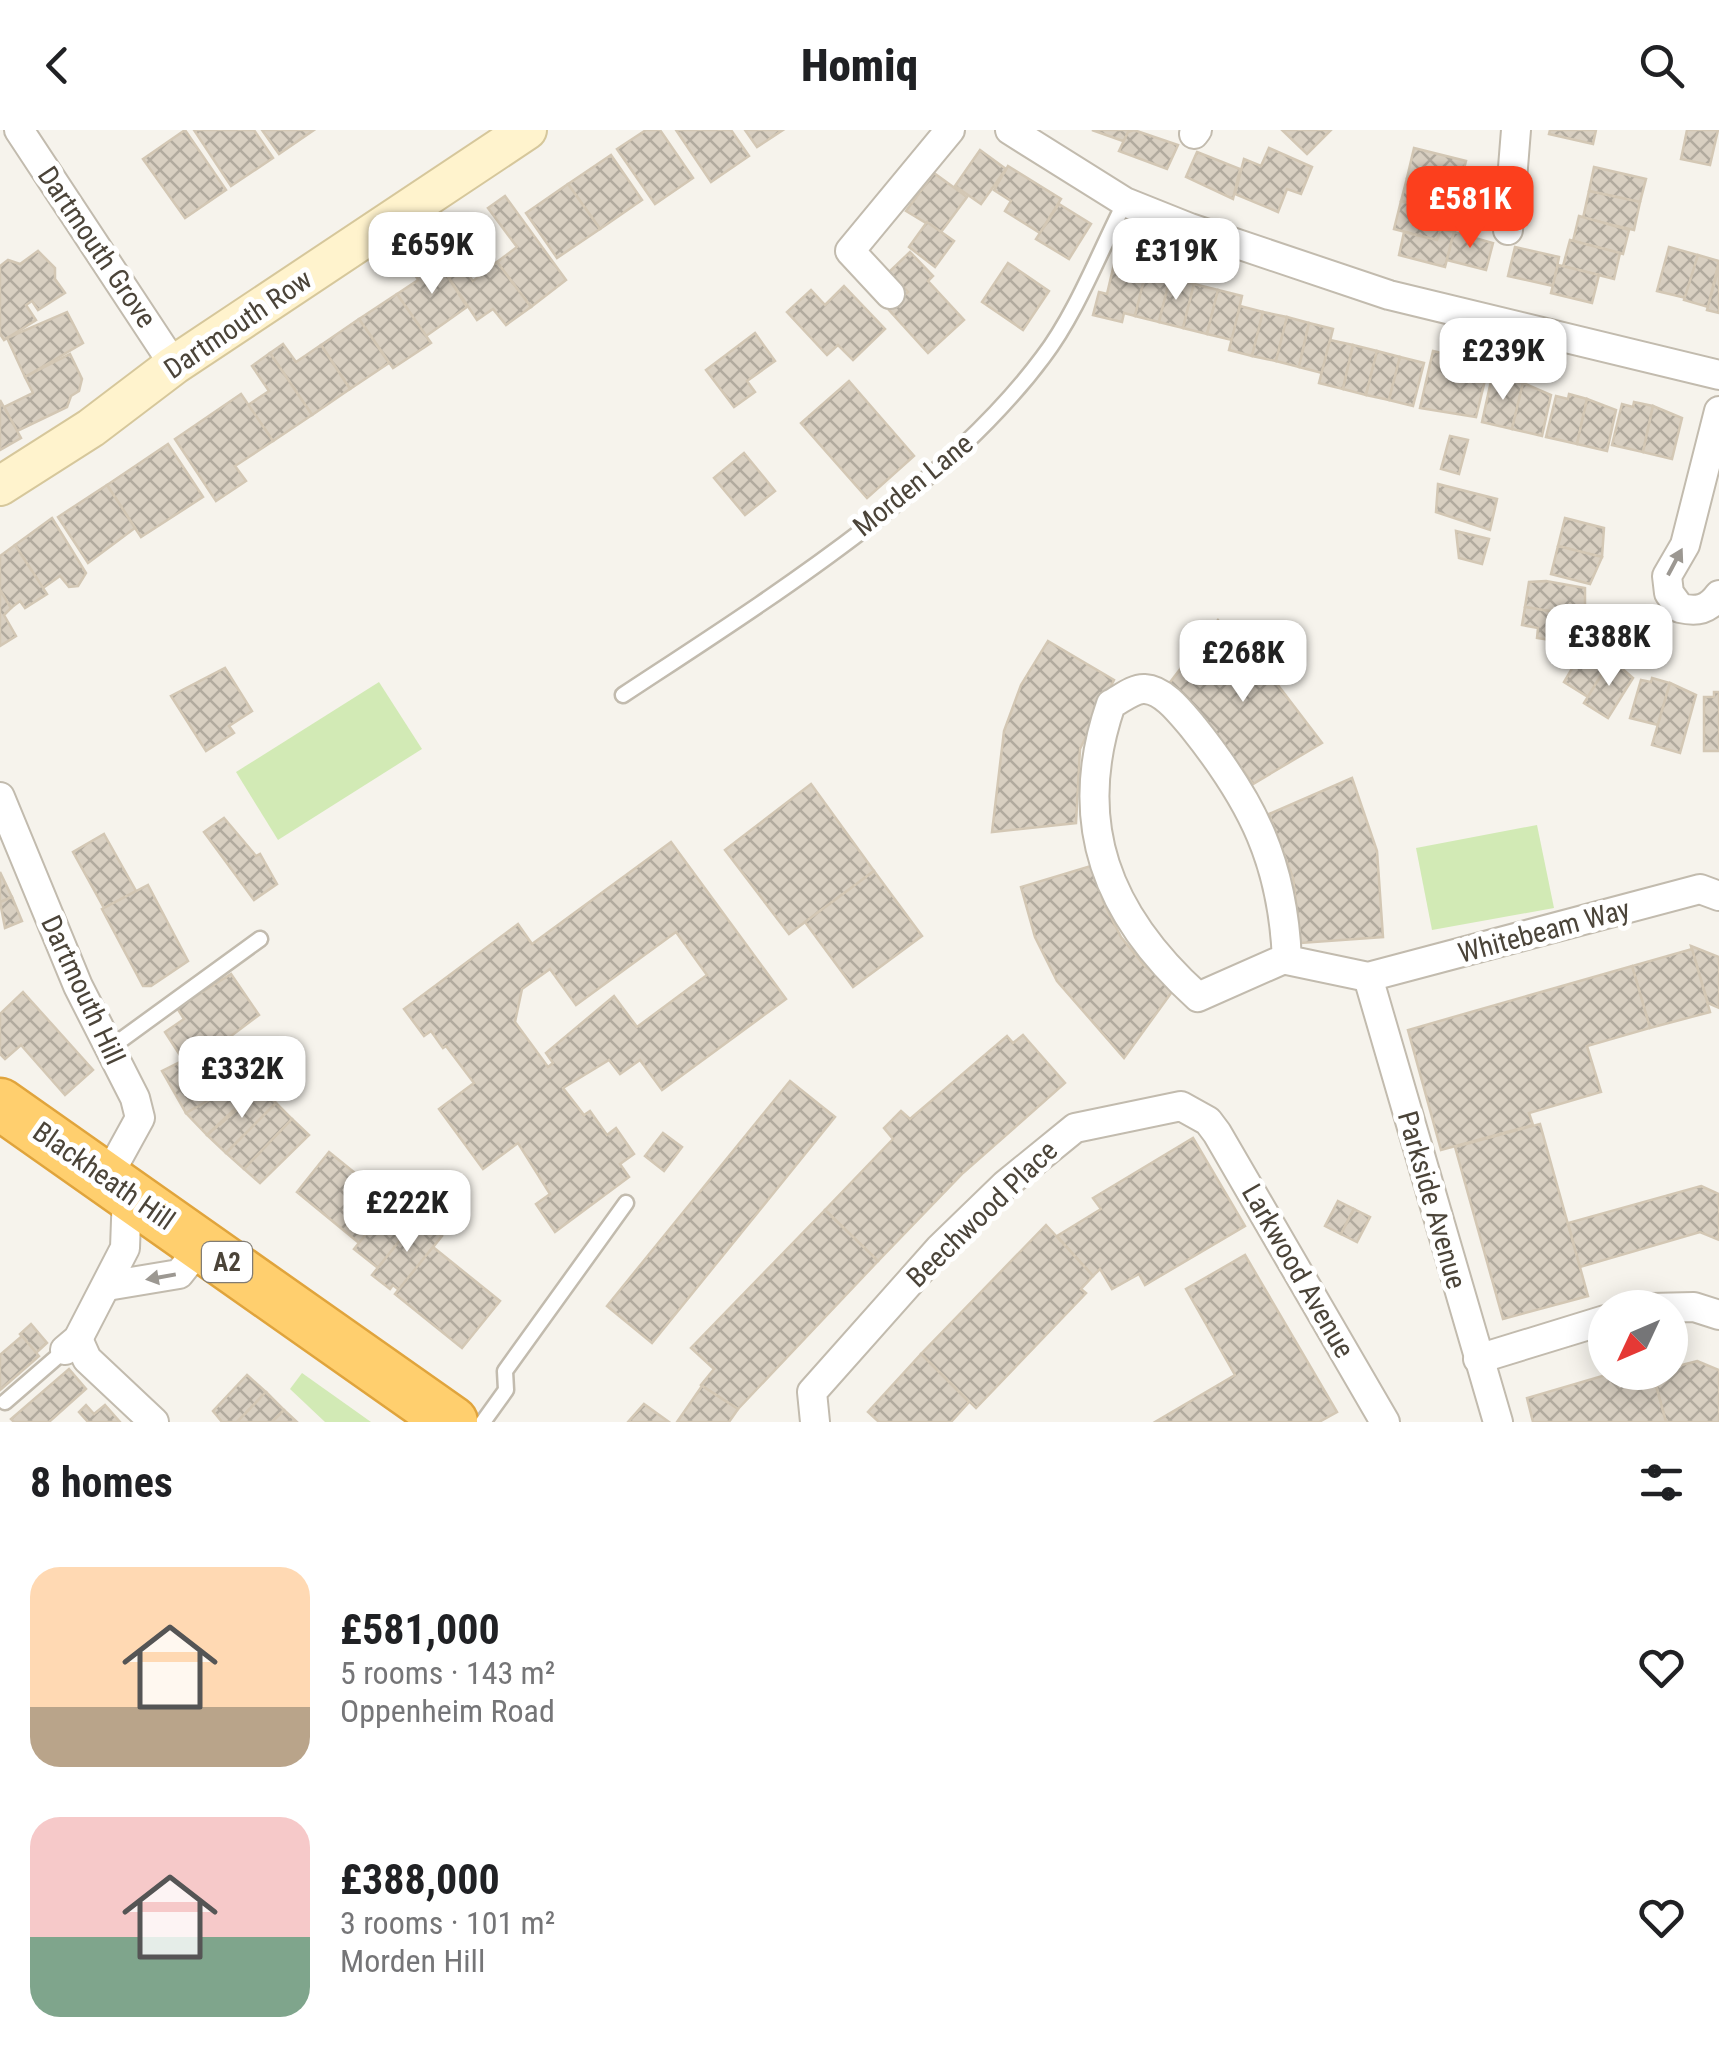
<!DOCTYPE html>
<html lang="en">
<head>
<meta charset="utf-8">
<style>
  body { margin:0; font-family:"Roboto Condensed",sans-serif; background:#f2f2f2; color:#202124; height:100vh; display:flex; flex-direction:column; font-size:38px; white-space:nowrap }
  * { box-sizing:border-box; margin:0 }
  p { font-size:32px; color:#757577 }
  .icon { flex:none; width:55px; height:55px; fill:none; stroke:currentColor; stroke-width:2; stroke-linecap:round; stroke-linejoin:round }
  .map { position:relative; height:1292px; overflow:hidden }
  .sheet { display:flex; flex-direction:column; background:#fff; flex:1 }
  .sheet>* { flex:none }
  .needle { width:65px; rotate:226deg }
  .tools { position:absolute; left:1588px; top:1160px; display:grid; gap:20px }
  .tools a { display:grid; place-items:center; width:100px; height:100px; border-radius:50%; background:#fff; box-shadow:0 5px 25px #0003; font-size:50px }
  .price { position:absolute; translate:-50% -85px; padding:0 22px; border-radius:20px; background:#fff; color:#222; font-size:32px; line-height:65px; filter:drop-shadow(0 2px 5px #0008) }
  .price::after { content:''; position:absolute; left:50%; top:60px; width:30px; height:22px; margin-left:-15px; background:inherit; clip-path:polygon(0 0,100% 0,50% 100%) }
  .price.active { background:#fc3f1d; color:#fff }
  ul { padding:0; list-style:none }
  li { display:flex; align-items:center; gap:30px; height:250px; padding:0 30px }
  li span { display:grid; place-items:center; flex:none; width:280px; height:200px; border-radius:30px; color:#555 }
  li>.icon { margin-inline-start:auto }
  span .icon { width:120px; height:120px; fill:#fffc; stroke-width:1 }
  li b { font-size:42px }
  h2 { display:flex; justify-content:space-between; align-items:center; height:120px; padding:0 30px; font-size:42px }
  header { display:flex; justify-content:space-between; align-items:center; height:130px; padding:0 30px; background:#fff; font-size:45px; font-weight:800 }
  .map>svg:first-child { display:block }
</style>
</head>
<body>
<header><svg class="icon" aria-label="back" viewBox="0 0 24 24"><path d="M15 5l-7 7 7 7"/></svg>Homiq<svg class="icon" aria-label="search" viewBox="0 0 24 24"><circle cx="10" cy="10" r="6"/><path d="M15 15l6 6"/></svg></header>
<div class="map">
<svg width="1719" height="1292" viewBox="0 0 1719 1292">
  <defs>
    <pattern id="building-cross-hatch" width="8" height="8" patternUnits="userSpaceOnUse" patternTransform="scale(2.5)"><rect width="8" height="8" fill="#d8cfc1"/><path d="M0 0l8 8M0 8l8-8" fill="none" stroke="#b1aa9e"/></pattern>
  </defs>
  <rect width="100%" height="100%" fill="#f6f3ec"/>
  <!-- park -->
  <g fill="#d2eab5">
    <polygon points="379,552 422,619 278,710 236,642"/>
    <polygon points="1537,695 1554,778 1432,800 1416,718"/>
    <polygon points="302,1243 371,1292 325,1292 290,1259"/>
  </g>
  <!-- building -->
  <g fill="url(#building-cross-hatch)" stroke="#d3c7b4" stroke-width="2.5" fill-rule="evenodd">
    <polygon points="185,0 226,60 185,88 143,29"/>
    <polygon points="194,0 254,0 273,28 231,56"/>
    <polygon points="262,0 314,0 279,24"/>
    <polygon points="646,0 660,0 693,48 655,74 617,19"/>
    <polygon points="676,0 731,0 749,26 711,52"/>
    <polygon points="745,0 783,0 757,17"/>
    <polygon points="1092,0 1134,0 1123,11"/>
    <polygon points="1134,0 1178,15 1167,39 1119,21 1128,2"/>
    <polygon points="1282,0 1331,0 1307,24"/>
    <polygon points="1550,0 1596,0 1593,14 1549,4"/>
    <polygon points="1687,0 1718,0 1710,35 1681,29"/>
    <polygon points="1269,18 1312,37 1301,64 1287,59 1278,82 1235,64 1244,29 1261,36"/>
    <polygon points="1414,18 1466,31 1458,61 1407,48"/>
    <polygon points="980,20 1006,39 981,74 955,56"/>
    <polygon points="1197,22 1240,39 1233,69 1186,47"/>
    <polygon points="611,25 642,70 600,99 568,54"/>
    <polygon points="1008,36 1061,69 1040,103 1005,81 1011,71 994,60"/>
    <polygon points="1594,37 1646,49 1640,72 1589,61"/>
    <polygon points="934,43 967,67 941,102 906,81"/>
    <polygon points="1407,48 1453,59 1446,83 1401,71"/>
    <polygon points="568,54 600,99 557,128 526,83"/>
    <polygon points="1589,61 1640,72 1634,100 1583,88"/>
    <polygon points="505,66 566,150 531,177 497,132 517,117 488,78"/>
    <polygon points="1401,71 1446,83 1437,110 1394,99"/>
    <polygon points="1059,74 1091,94 1069,129 1036,109"/>
    <polygon points="1579,86 1629,100 1623,124 1573,111"/>
    <polygon points="927,92 954,111 935,137 909,117"/>
    <polygon points="1441,99 1454,102 1445,137 1399,125 1404,102 1437,110"/>
    <polygon points="1454,102 1493,113 1486,140 1447,130"/>
    <polygon points="1570,110 1620,123 1614,149 1563,136"/>
    <polygon points="1515,117 1559,127 1553,156 1508,146"/>
    <polygon points="1669,117 1698,125 1686,168 1657,161"/>
    <polygon points="38,121 55,138 55,149 65,163 38,180 32,171 26,175 36,190 4,210 0,204 0,136 8,130 20,134"/>
    <polygon points="910,122 933,146 928,151 964,190 928,223 889,180 908,162 889,142"/>
    <polygon points="1698,125 1719,131 1708,177 1684,170"/>
    <polygon points="436,128 467,177 426,206 397,164 418,150 414,143 422,132"/>
    <polygon points="497,132 531,177 506,195 493,179 477,190 449,148 463,137 473,151"/>
    <polygon points="1008,133 1049,161 1023,200 982,172"/>
    <polygon points="1114,134 1146,142 1135,186 1124,183 1122,192 1093,185 1099,162 1107,164"/>
    <polygon points="1558,135 1599,145 1592,173 1551,163"/>
    <polygon points="1719,137 1719,183 1707,180"/>
    <polygon points="1146,142 1170,148 1159,192 1135,186"/>
    <polygon points="1170,148 1194,154 1183,198 1159,192"/>
    <polygon points="1194,154 1218,160 1207,204 1183,198"/>
    <polygon points="844,156 885,199 853,230 838,215 827,225 787,182 811,160 825,175"/>
    <polygon points="1218,160 1242,166 1232,210 1207,204"/>
    <polygon points="397,164 431,213 393,238 359,189"/>
    <polygon points="1240,176 1263,182 1252,226 1229,220"/>
    <polygon points="67,182 83,213 25,247 7,208"/>
    <polygon points="1263,182 1287,187 1276,231 1252,226"/>
    <polygon points="1287,187 1309,193 1299,237 1276,231"/>
    <polygon points="359,189 389,233 350,259 321,215"/>
    <polygon points="1309,193 1333,199 1322,243 1299,237"/>
    <polygon points="755,203 775,231 747,251 755,262 734,277 706,240"/>
    <polygon points="1330,210 1353,215 1343,259 1319,253"/>
    <polygon points="283,214 296,232 321,215 350,259 312,285 270,223"/>
    <polygon points="1353,215 1377,221 1366,265 1343,259"/>
    <polygon points="1377,221 1400,227 1389,270 1366,265"/>
    <polygon points="1433,221 1489,234 1476,287 1420,278"/>
    <polygon points="270,223 312,285 273,311 248,275 269,261 252,236"/>
    <polygon points="70,224 82,249 79,261 71,266 67,277 17,301 4,277 33,263 25,247"/>
    <polygon points="1400,227 1424,233 1413,276 1389,270"/>
    <polygon points="1504,249 1523,253 1512,299 1482,292 1491,251 1503,254"/>
    <polygon points="849,251 914,326 867,368 801,293"/>
    <polygon points="1523,253 1551,265 1542,306 1512,299"/>
    <polygon points="241,264 273,311 235,336 246,351 216,371 175,309"/>
    <polygon points="1569,264 1587,269 1577,314 1546,307 1556,266 1568,269"/>
    <polygon points="1587,269 1616,280 1607,321 1577,314"/>
    <polygon points="0,270 21,308 0,320"/>
    <polygon points="1634,272 1653,276 1643,322 1612,315 1622,274 1633,277"/>
    <polygon points="1653,276 1682,288 1672,329 1643,322"/>
    <polygon points="1450,306 1468,310 1459,344 1441,339"/>
    <polygon points="168,314 203,367 141,407 107,355"/>
    <polygon points="744,323 775,361 745,385 714,348"/>
    <polygon points="1438,354 1497,369 1490,400 1436,382"/>
    <polygon points="107,355 135,398 88,433 58,387"/>
    <polygon points="52,388 86,443 78,456 69,457 60,446 43,458 15,415"/>
    <polygon points="1565,388 1604,398 1602,427 1558,416"/>
    <polygon points="1456,401 1489,409 1482,434 1459,428"/>
    <polygon points="15,415 47,464 25,478 20,471 11,478 0,460 0,426"/>
    <polygon points="1558,416 1602,427 1590,454 1551,444"/>
    <polygon points="1546,451 1585,458 1585,487 1525,477 1529,452"/>
    <polygon points="0,460 11,478 4,485 16,506 0,516"/>
    <polygon points="1525,477 1585,487 1582,505 1577,504 1576,514 1537,508 1538,498 1522,495"/>
    <polygon points="1218,490 1271,546 1322,613 1253,654 1216,603 1168,555"/>
    <polygon points="1048,511 1114,550 1080,619 1076,693 992,702 1004,601 1021,555"/>
    <polygon points="1584,518 1611,529 1588,567 1564,552"/>
    <polygon points="1611,529 1633,548 1608,588 1584,573"/>
    <polygon points="225,538 252,581 229,596 234,603 206,621 171,566"/>
    <polygon points="1652,548 1670,553 1658,595 1630,588 1641,550 1651,552"/>
    <polygon points="1670,553 1696,565 1680,623 1652,615"/>
    <polygon points="1714,562 1719,562 1719,621 1704,621 1704,567 1714,567"/>
    <polygon points="1352,648 1377,721 1383,807 1301,813 1293,748 1269,684"/>
    <polygon points="811,654 874,741 789,804 725,720"/>
    <polygon points="224,688 256,726 260,724 277,754 254,770 204,702"/>
    <polygon points="104,704 136,761 104,778 73,722"/>
    <path d="M671 712 786 869 662 960 640 930 620 944 609 930 563 958 584 985 590 981 607 1005 616 998 634 1024 620 1034 629 1047 555 1102 536 1074 550 1064 518 1013 483 1039 439 979 474 953 446 916 443 918 431 901 424 906 404 879 518 794 532 814ZM676 802 707 845 637 897 614 866 546 923 553 933 548 937 515 892 522 859 550 839 576 875Z"/>
    <polygon points="1094,735 1103,771 1121,807 1145,836 1174,859 1124,928 1057,851 1035,807 1021,757"/>
    <polygon points="874,741 922,806 853,857 805,792"/>
    <polygon points="0,742 12,767 0,772"/>
    <polygon points="148,755 188,831 151,856 143,856 102,779"/>
    <polygon points="12,767 22,791 5,798 0,772"/>
    <polygon points="1691,816 1719,827 1719,878 1708,873"/>
    <polygon points="1692,819 1710,882 1650,898 1632,836"/>
    <polygon points="1632,836 1650,898 1587,916 1601,962 1529,983 1533,995 1441,1020 1408,900"/>
    <polygon points="231,844 259,885 207,924 205,919 185,933 165,902 184,889 177,878"/>
    <polygon points="23,862 93,940 65,965 21,915 5,929 0,924 0,884"/>
    <polygon points="1023,905 1065,953 963,1043 878,1131 825,1080 893,1009 884,998 901,981 910,989 1007,906 1013,913"/>
    <polygon points="202,921 226,961 186,983 162,941"/>
    <polygon points="790,951 835,987 652,1213 607,1176"/>
    <polygon points="262,959 276,973 226,1023 207,1005"/>
    <polygon points="226,961 238,976 207,1005 186,983"/>
    <polygon points="276,973 292,989 244,1039 226,1023"/>
    <polygon points="292,989 309,1005 260,1053 244,1039"/>
    <polygon points="1540,994 1588,1166 1503,1189 1455,1017"/>
    <polygon points="663,1003 682,1017 664,1041 645,1026"/>
    <polygon points="1193,1008 1245,1096 1145,1155 1139,1144 1112,1159 1100,1139 1093,1146 1057,1106 1101,1079 1093,1068"/>
    <polygon points="329,1022 392,1073 359,1113 297,1062"/>
    <polygon points="1701,1056 1719,1064 1719,1110 1700,1102 1580,1137 1568,1093"/>
    <polygon points="402,1060 418,1073 411,1082 418,1088 378,1138 354,1119"/>
    <polygon points="1338,1071 1354,1079 1341,1104 1325,1096"/>
    <polygon points="1354,1079 1370,1087 1357,1112 1341,1104"/>
    <polygon points="825,1080 878,1131 738,1279 701,1255 714,1239 691,1218"/>
    <polygon points="418,1088 442,1106 399,1160 393,1155 390,1159 372,1145"/>
    <polygon points="1046,1095 1093,1146 1081,1159 1086,1163 976,1278 921,1224"/>
    <polygon points="433,1117 500,1171 462,1218 395,1164"/>
    <polygon points="1245,1125 1337,1282 1319,1292 1155,1292 1235,1245 1186,1159"/>
    <polygon points="31,1194 47,1213 36,1223 20,1204"/>
    <polygon points="22,1206 39,1226 0,1260 0,1225"/>
    <polygon points="921,1224 969,1272 951,1292 879,1292 868,1282"/>
    <polygon points="1697,1231 1719,1240 1719,1292 1666,1292 1653,1243 1670,1242 1670,1238"/>
    <polygon points="69,1239 86,1259 49,1292 14,1292 11,1289"/>
    <polygon points="1616,1242 1652,1242 1666,1292 1533,1292 1527,1268"/>
    <polygon points="247,1245 266,1262 237,1292 222,1292 213,1281"/>
    <polygon points="702,1256 738,1279 729,1292 677,1292"/>
    <polygon points="266,1262 284,1280 272,1292 237,1292"/>
    <polygon points="644,1274 669,1292 628,1292"/>
    <polygon points="86,1275 94,1284 105,1275 120,1292 88,1292 79,1282"/>
    <polygon points="284,1280 297,1292 272,1292"/>
  </g>
  <g fill="none" stroke-linecap="round" stroke-linejoin="round">
    <!-- lane casing -->
    <g stroke="#c2bbae" stroke-width="19">
      <g id="lane">
        <path d="M623 565C761 474 945 359 1043 227 1076 184 1100 121 1125 72"/>
        <polyline points="110,918 260,809"/>
        <polyline points="5,1272 65,1220"/>
        <polyline points="483,1292 506,1260 505,1241 626,1073"/>
      </g>
    </g>
    <!-- street casing -->
    <g stroke="#c2bbae" stroke-width="32">
      <g id="street">
        <polyline points="19,0 174,235"/>
        <polyline points="1010,0 1125,72 1190,98 1389,165 1719,245"/>
        <polyline points="1194,4 1197,0"/>
        <polyline points="1508,100 1516,0"/>
        <polyline points="890,164 850,121 950,0"/>
        <path d="M1719 281 1685 415 1667 446 1669 463 1680 478C1697 482 1708 480 1719 465"/>
        <polyline points="0,667 78,856 135,968 140,988 107,1048"/>
        <path d="M1287 830C1283 733 1253 672 1193 597 1181 583 1164 560 1145 559 1134 558 1121 569 1111 574 1070 693 1107 785 1198 867L1284 829 1287 830 1368 847 1700 759 1719 766"/>
        <polyline points="1368,847 1498,1292"/>
        <polyline points="107,1156 179,1144 203,1114"/>
        <polyline points="1650,1178 1694,1177 1719,1185"/>
        <polyline points="78,1209 87,1229 154,1292"/>
        <polyline points="65,1220 78,1209 125,1118 127,1062"/>
        <polyline points="1478,1229 1605,1190"/>
        <polyline points="815,1292 812,1262 940,1118 1005,1055 1075,998 1181,976 1208,991 1217,1003 1385,1292"/>
      </g>
    </g>
    <!-- secondary casing -->
    <g stroke="#d6c79b" stroke-width="42">
      <polyline id="secondary" points="0,356 91,298 174,235 527,0"/>
    </g>
    <!-- highway casing -->
    <g stroke="#e0a43c" stroke-width="55">
      <polyline id="highway" points="0,974 452,1292"/>
    </g>
    <!-- lane -->
    <use href="#lane" stroke="#fff" stroke-width="14"/>
    <!-- street -->
    <use href="#street" stroke="#fff" stroke-width="28"/>
    <!-- secondary -->
    <use href="#secondary" stroke="#fff3cd" stroke-width="38"/>
    <!-- highway -->
    <use href="#highway" stroke="#ffcf6e" stroke-width="50"/>
  </g>
  <!-- one-way arrows -->
  <defs><path id="oneway-solid" d="M-6-.8H1V-3.2L6.5 0L1 3.2V.8H-6Z" transform="scale(2.5)"/></defs>
  <g fill="#9c9892">
    <use href="#oneway-solid" transform="translate(1675 432) rotate(-62)"/>
    <use href="#oneway-solid" transform="translate(161 1147) rotate(170)"/>
  </g>
  <g text-anchor="middle" dominant-baseline="central" stroke-width="10" stroke-linejoin="round" paint-order="stroke">
    <!-- shield labels -->
    <rect fill="#fff" stroke="#817c74" stroke-width="2.5" x="202" y="1112" width="50" height="40" rx="8"/>
    <g font-size="25" font-weight="bold" fill="#4b4439">
      <text x="227" y="1132">A2</text>
    </g>
    <!-- street labels -->
    <g font-size="28" fill="#4b4439" stroke="#fff">
      <text transform="translate(97 117) rotate(56)">Dartmouth Grove</text>
      <text transform="translate(238 194) rotate(-34)">Dartmouth Row</text>
      <text transform="translate(913 355) rotate(-39)">Morden Lane</text>
      <text transform="translate(1544 801) rotate(-15)">Whitebeam Way</text>
      <text transform="translate(83 860) rotate(65)">Dartmouth Hill</text>
      <text transform="translate(104 1046) rotate(35)">Blackheath Hill</text>
      <text transform="translate(1432 1070) rotate(74)">Parkside Avenue</text>
      <text transform="translate(982 1084) rotate(-44)">Beechwood Place</text>
      <text transform="translate(1298 1141) rotate(60)">Larkwood Avenue</text>
    </g>
  </g>
</svg>
<div class="tools">
<a><svg class="needle" viewBox="-14 -14 28 28"><path d="M0-13l5 13h-10z" fill="#e53935"/><path d="M0 13l5-13h-10z" fill="#757577"/></svg></a>
</div>
<b class="price active" style="left:1470px;top:121px">£581K</b>
<b class="price" style="left:432px;top:167px">£659K</b>
<b class="price" style="left:1176px;top:173px">£319K</b>
<b class="price" style="left:1503px;top:273px">£239K</b>
<b class="price" style="left:1609px;top:559px">£388K</b>
<b class="price" style="left:1243px;top:575px">£268K</b>
<b class="price" style="left:242px;top:991px">£332K</b>
<b class="price" style="left:407px;top:1125px">£222K</b>
</div>
<section class="sheet">
<h2>8 homes<svg class="icon" aria-label="filters" viewBox="0 0 24 24"><path d="M4 7h16M4 17h16"/><circle cx="9" cy="7" r="2"/><circle cx="15" cy="17" r="2"/></svg></h2>
<ul>
<li><span style="background:linear-gradient(#ffd9b3 70%,#b9a48a 0)"><svg class="icon" aria-label="home" viewBox="0 0 24 24"><path d="M3 11l9-7 9 7M6 9v11h12V9"/></svg></span><div><b>£581,000</b><p>5 rooms · 143 m²</p><p>Oppenheim Road</p></div><svg class="icon" aria-label="heart" viewBox="0 0 24 24"><path d="M12 20l-8-8c-3-5 5-10 8-4 3-6 11-1 8 4z"/></svg></li>
<li><span style="background:linear-gradient(#f6c9c9 60%,#7fa58c 0)"><svg class="icon" aria-label="home" viewBox="0 0 24 24"><path d="M3 11l9-7 9 7M6 9v11h12V9"/></svg></span><div><b>£388,000</b><p>3 rooms · 101 m²</p><p>Morden Hill</p></div><svg class="icon" aria-label="heart" viewBox="0 0 24 24"><path d="M12 20l-8-8c-3-5 5-10 8-4 3-6 11-1 8 4z"/></svg></li>
</ul>
</section>
</body>
</html>
